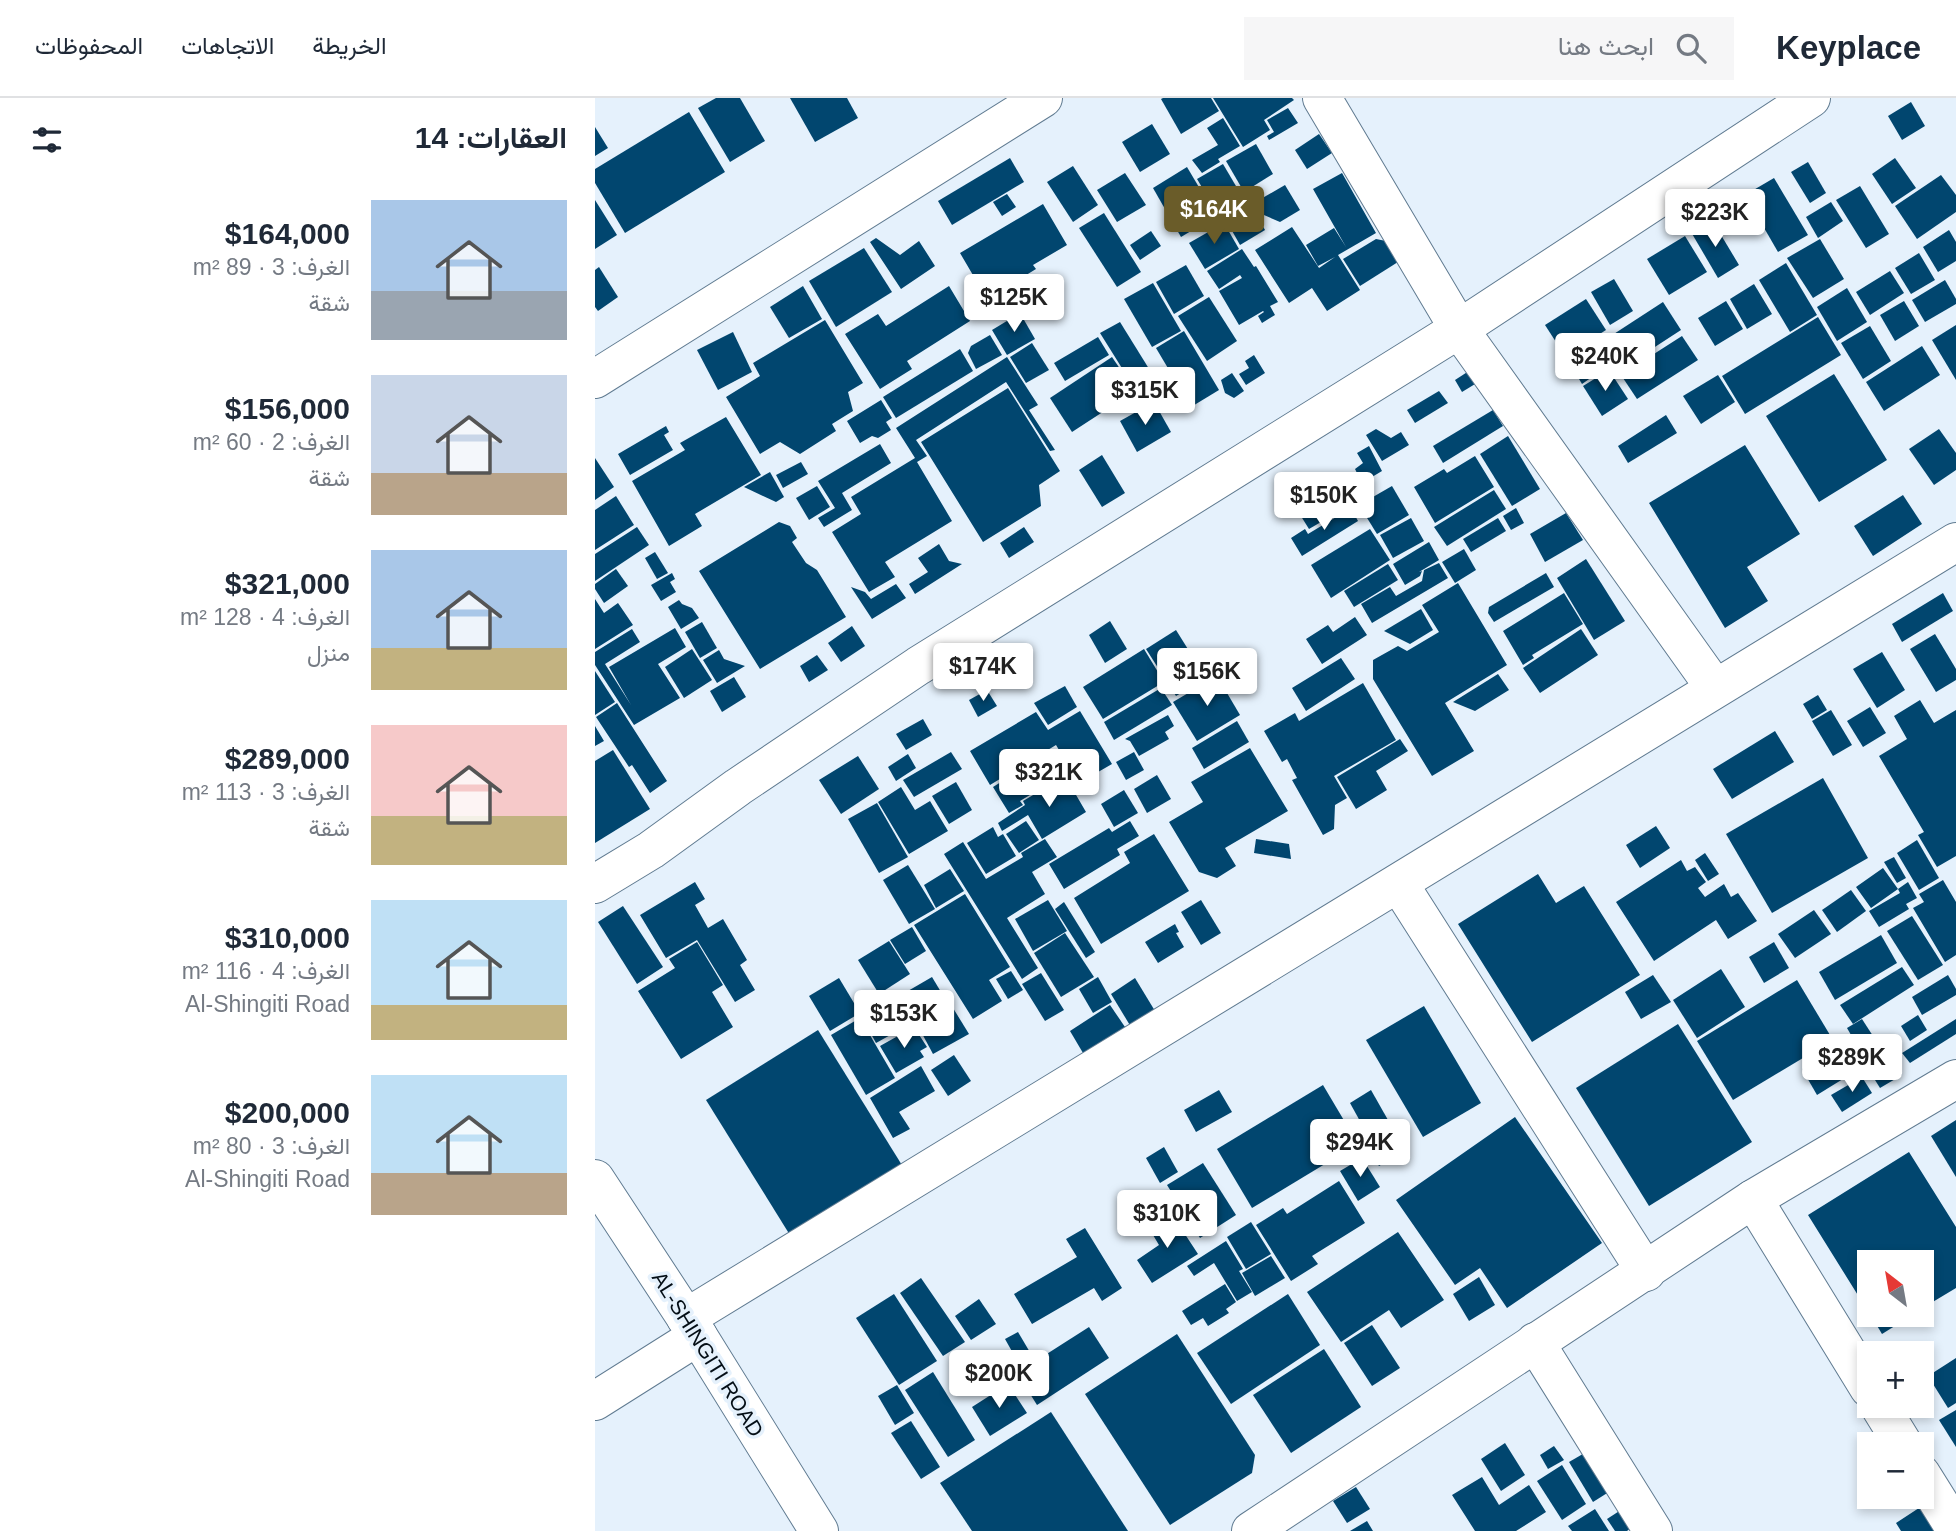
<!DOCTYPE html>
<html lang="ar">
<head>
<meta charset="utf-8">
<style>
  body { margin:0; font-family:Arial,Vazirmatn,sans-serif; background:#f6f6f7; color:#1f2937; direction:rtl; height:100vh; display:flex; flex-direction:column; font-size:26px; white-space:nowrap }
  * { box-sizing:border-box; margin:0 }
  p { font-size:23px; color:#747a83 }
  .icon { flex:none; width:38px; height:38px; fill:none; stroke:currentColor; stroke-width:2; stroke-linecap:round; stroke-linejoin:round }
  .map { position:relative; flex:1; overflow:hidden; direction:ltr }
  .details { display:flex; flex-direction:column; background:#fff; width:595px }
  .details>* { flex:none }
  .needle { width:46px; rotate:329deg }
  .tools { position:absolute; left:1262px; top:1152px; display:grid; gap:14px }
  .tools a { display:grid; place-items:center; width:77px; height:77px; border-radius:0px; background:#fff; box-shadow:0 4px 10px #0003; font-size:35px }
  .price { position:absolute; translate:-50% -60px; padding:0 16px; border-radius:7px; background:#fff; color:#222; font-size:23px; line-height:46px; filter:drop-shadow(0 2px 4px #0008) }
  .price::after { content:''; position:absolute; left:50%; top:42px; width:21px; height:16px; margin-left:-10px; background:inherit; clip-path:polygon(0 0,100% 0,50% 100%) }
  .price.current { background:#6a5c29; color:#fff }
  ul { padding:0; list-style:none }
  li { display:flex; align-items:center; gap:21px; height:175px; padding:0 28px }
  li span { display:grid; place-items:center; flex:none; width:196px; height:140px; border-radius:0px; color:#555 }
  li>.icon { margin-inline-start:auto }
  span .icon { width:84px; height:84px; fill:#fffc; stroke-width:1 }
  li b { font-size:30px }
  h2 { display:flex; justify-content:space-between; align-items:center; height:84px; padding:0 28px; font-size:30px }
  header { display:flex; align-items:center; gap:42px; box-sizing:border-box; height:98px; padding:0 35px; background:#fff; border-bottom:2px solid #e0e1e3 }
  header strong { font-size:33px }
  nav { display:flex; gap:38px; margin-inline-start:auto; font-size:24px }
  .search { width:490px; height:63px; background:#f6f6f7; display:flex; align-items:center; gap:18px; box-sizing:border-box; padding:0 24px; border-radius:0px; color:#747a83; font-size:26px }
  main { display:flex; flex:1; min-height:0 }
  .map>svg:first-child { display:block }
</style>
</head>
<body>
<header>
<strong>Keyplace</strong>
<div class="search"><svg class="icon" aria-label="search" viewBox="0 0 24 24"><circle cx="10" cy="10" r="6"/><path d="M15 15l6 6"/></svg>ابحث هنا</div>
<nav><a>الخريطة</a><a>الاتجاهات</a><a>المحفوظات</a></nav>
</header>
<main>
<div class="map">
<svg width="1361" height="1433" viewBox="0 0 1361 1433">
  <rect width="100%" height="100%" fill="#e5f1fc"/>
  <!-- building -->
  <g fill="#01466f">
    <polygon points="121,0 145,0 170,43 135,64 103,10"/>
    <polygon points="195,0 252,0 263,20 220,44"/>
    <polygon points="568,0 616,0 624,13 586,36 566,1"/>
    <polygon points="618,0 697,0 699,2 669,22 675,32 648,49"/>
    <polygon points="1316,4 1330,28 1307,42 1293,18"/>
    <polygon points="693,10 703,25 674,42 672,38 679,34 672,22"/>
    <polygon points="94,14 130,74 30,135 0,85 0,71"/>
    <polygon points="628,20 645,48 623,61 625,64 607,75 597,62 623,47 612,30"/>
    <polygon points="557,26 575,56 545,74 527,44"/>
    <polygon points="0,29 13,50 0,58"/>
    <polygon points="724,36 737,55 712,71 700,52"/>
    <polygon points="661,46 678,76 649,94 631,63"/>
    <polygon points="415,60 429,84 357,127 343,103"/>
    <polygon points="1300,60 1321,90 1297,106 1277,76"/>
    <polygon points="1213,64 1231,95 1215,105 1196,74"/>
    <polygon points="628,66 648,100 623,116 602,81"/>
    <polygon points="478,68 503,107 478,124 452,84"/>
    <polygon points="592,69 621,118 586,139 558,90"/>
    <polygon points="530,75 551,107 522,124 502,92"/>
    <polygon points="747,75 781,135 743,157 765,192 732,213 717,190 694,205 660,152 697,129 726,173 724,170 740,159 723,168 711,147 739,130 751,149 718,91"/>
    <polygon points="1346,77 1361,97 1361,114 1322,141 1300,108"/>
    <polygon points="1179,80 1213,137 1183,154 1150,97"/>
    <polygon points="690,87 705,112 685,124 662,114 657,106"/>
    <polygon points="1265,88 1294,136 1271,150 1241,102"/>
    <polygon points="412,96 421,109 407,118 398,104"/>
    <polygon points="0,102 22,137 0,151"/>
    <polygon points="1236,104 1248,123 1223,140 1211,119"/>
    <polygon points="448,106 472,147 438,167 441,171 392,201 365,155"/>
    <polygon points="656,107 670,132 645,147 631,122"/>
    <polygon points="509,115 546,174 522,189 484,130"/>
    <polygon points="1117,122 1144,167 1123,180 1096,134"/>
    <polygon points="629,125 644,151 610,171 594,145"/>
    <polygon points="1354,132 1361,144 1361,163 1343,174 1328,149"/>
    <polygon points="556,133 566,148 545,162 535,147"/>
    <polygon points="1090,138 1112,174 1074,197 1052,161"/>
    <polygon points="281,140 305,157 324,143 340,168 306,191 275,144"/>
    <polygon points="781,141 791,143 803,164 765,188 748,161"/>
    <polygon points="1225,141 1249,181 1218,200 1192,160"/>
    <polygon points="269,150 297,194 241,229 214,183"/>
    <polygon points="647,151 659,169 661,168 683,204 675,208 680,217 667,225 663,218 669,214 668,213 644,227 624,193 647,180 645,177 624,191 612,173"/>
    <polygon points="1324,155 1340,182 1316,196 1300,170"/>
    <polygon points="1191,165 1222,217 1195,234 1164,182"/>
    <polygon points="591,167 609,198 579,216 561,184"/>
    <polygon points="4,169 23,199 3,213 0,209 0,172"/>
    <polygon points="1295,173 1309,195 1275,217 1261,194"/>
    <polygon points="1019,181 1038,213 1015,227 996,194"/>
    <polygon points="1350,182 1361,201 1361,206 1330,224 1317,202"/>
    <polygon points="558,185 586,233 557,249 529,201"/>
    <polygon points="1159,186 1177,216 1152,231 1135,201"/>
    <polygon points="208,188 227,221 194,240 175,209"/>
    <polygon points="354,188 375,223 312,263 317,271 285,291 250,236 283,216 291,228"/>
    <polygon points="1252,190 1272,224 1242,243 1222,209"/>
    <polygon points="614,199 642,243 612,263 583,218"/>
    <polygon points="991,201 1011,232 970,258 950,227"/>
    <polygon points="1131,203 1148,231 1120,248 1103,220"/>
    <polygon points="1309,203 1324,228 1300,243 1285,217"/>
    <polygon points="1068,204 1086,232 1023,273 1005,245"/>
    <polygon points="425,215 440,241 412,257 397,232"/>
    <polygon points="1223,219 1246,257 1150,316 1127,278"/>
    <polygon points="230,222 268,285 253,294 258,313 237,326 241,333 205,356 185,344 165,356 131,299 165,278 158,265"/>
    <polygon points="525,224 569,295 550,307 505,235"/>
    <polygon points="1361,227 1361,282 1337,242"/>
    <polygon points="1275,228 1296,263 1268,281 1246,245"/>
    <polygon points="589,233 624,292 596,309 561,250"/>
    <polygon points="138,234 157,274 123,292 102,252"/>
    <polygon points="395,237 407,257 381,271 373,255 376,248"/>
    <polygon points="1087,238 1103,262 1042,301 1026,277"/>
    <polygon points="503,239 514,257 470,283 459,265"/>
    <polygon points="437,245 454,272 431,285 415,259"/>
    <polygon points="1000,247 1013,268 987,286 974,264"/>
    <polygon points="1327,248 1345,277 1289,313 1271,284"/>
    <polygon points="365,251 378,273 301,320 288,299"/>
    <polygon points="659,257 670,275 651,287 644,276 654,270 650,263"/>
    <polygon points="412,259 443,307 434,312 460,352 455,353 411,284 321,342 332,358 322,364 357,423 290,464 300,479 274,494 237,434 266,416 256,399 320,360 301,330"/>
    <polygon points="517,259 540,293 477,334 455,300"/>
    <polygon points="877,271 885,283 867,294 860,282"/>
    <polygon points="1014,272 1033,301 1007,318 988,288"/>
    <polygon points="637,275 649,293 639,300 630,295 626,282"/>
    <polygon points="1239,276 1292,362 1224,404 1171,318"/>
    <polygon points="1123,277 1140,304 1106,326 1088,298"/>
    <polygon points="413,290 465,373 444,387 446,408 388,444 326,344"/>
    <polygon points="844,293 853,305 820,325 812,312"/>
    <polygon points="286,302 297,320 291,324 296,332 283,340 277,338 265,345 252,323"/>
    <polygon points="559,304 576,334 542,354 525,323"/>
    <polygon points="898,312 908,328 848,365 838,348"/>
    <polygon points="1071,317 1082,335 1033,365 1023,348"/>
    <polygon points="131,319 166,377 100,416 107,428 74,448 37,383 90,352 85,345"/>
    <polygon points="71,328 74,334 69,337 78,352 35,377 23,356"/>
    <polygon points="781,331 796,340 806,334 814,347 787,363 771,337"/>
    <polygon points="1344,331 1361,355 1361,372 1339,387 1314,351"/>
    <polygon points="913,338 945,391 917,408 885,356"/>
    <polygon points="285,346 296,365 247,395 257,412 229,429 223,420 240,410 223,383"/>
    <polygon points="1150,347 1205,436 1152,469 1173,503 1130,530 1054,405"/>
    <polygon points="774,348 787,373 767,385 760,371 768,365 762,355"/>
    <polygon points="507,357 530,395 507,409 484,372"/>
    <polygon points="880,358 899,389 840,425 819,389 849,371 852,375"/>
    <polygon points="0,360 19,389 0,402"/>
    <polygon points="206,364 213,376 188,390 181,377"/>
    <polygon points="175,374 189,399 181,404 149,389"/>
    <polygon points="753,382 761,395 752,401 744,388"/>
    <polygon points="222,388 235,409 214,422 201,400"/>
    <polygon points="797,388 814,417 782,436 764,407"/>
    <polygon points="742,389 754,407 747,411 745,408 742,410 733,396"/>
    <polygon points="899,392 911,411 852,448 839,429"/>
    <polygon points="731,396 742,415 734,420 722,401"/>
    <polygon points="1308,397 1327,426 1278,458 1259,428"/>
    <polygon points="21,398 39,427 0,452 0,412"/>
    <polygon points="720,406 727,419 726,424 714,431 704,415"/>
    <polygon points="756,410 763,423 707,458 696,440 710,431 713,436"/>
    <polygon points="921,410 929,425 916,432 908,418"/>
    <polygon points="971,415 988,442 950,464 935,436"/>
    <polygon points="816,420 829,443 798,460 785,437"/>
    <polygon points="903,420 911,433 876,454 868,441"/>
    <polygon points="184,424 195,428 202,440 197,444 211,465 222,472 251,519 165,571 104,473"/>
    <polygon points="42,429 54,447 0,483 0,456"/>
    <polygon points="429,429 439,444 414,460 405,445"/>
    <polygon points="775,431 795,462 736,500 716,467"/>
    <polygon points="834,444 844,462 824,474 827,473 825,478 810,487 798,466"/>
    <polygon points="344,446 354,463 367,466 320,496 314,486 333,474 323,460"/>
    <polygon points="869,451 881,472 860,485 847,464"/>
    <polygon points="60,454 73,475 62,481 50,460"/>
    <polygon points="991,461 1030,523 999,542 962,480"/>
    <polygon points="844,465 853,480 777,525 766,506 795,489 801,498 827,483 829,472"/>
    <polygon points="793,466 803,482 759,509 749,493"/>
    <polygon points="21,471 33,488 9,505 0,491 0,486"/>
    <polygon points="77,475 80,481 75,484 81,494 66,503 56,487"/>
    <polygon points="951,475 959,489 899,524 893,515 894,509"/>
    <polygon points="863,485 912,567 850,605 879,653 837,678 778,581 778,562 803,548 812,553 844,534 827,507"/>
    <polygon points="301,486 311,500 277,521 256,489 270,494 276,501"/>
    <polygon points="969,495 988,526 937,557 939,560 928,567 908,533"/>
    <polygon points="1348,495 1358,513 1307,544 1297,526"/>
    <polygon points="0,501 9,515 23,505 38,527 0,551"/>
    <polygon points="84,502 87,506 97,510 104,520 86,531 73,509"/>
    <polygon points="826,511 838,532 815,546 789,533"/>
    <polygon points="760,519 772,537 727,566 711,541 733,527 738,534"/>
    <polygon points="515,523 532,551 510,565 494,537"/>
    <polygon points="107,524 122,550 105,560 90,534"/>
    <polygon points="257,528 270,548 246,564 233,545"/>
    <polygon points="80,530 91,549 63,566 85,600 39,627 0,567 0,554 37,531 45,544 10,566 36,607 14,569"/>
    <polygon points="986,531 1003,557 945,595 928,570"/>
    <polygon points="581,532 611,580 581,598 551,551"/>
    <polygon points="1340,536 1361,571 1361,582 1341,594 1315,551"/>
    <polygon points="97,551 117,582 89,600 70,569"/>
    <polygon points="549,551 569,584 508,621 488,589"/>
    <polygon points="124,552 129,561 150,568 122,585 108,562"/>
    <polygon points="1287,554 1310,592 1282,610 1258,571"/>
    <polygon points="222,557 233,572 214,584 205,568"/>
    <polygon points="746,560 760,581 711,613 697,590"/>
    <polygon points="0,573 20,604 0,617"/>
    <polygon points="903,576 914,592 880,613 858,604"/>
    <polygon points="622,578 645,617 602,643 578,604"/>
    <polygon points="139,579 151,599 127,614 115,593"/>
    <polygon points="768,585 801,642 739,678 752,700 740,707 739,731 728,737 697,682 702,680 692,661 687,664 669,633 700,615 704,623"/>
    <polygon points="470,588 482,609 453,627 439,605"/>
    <polygon points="566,590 577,607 519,642 509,624"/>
    <polygon points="392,592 402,608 383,619 374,602"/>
    <polygon points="1223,597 1232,612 1217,621 1208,606"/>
    <polygon points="1325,602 1339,625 1361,612 1361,758 1342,769 1323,737 1329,734 1284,658 1312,641 1299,618"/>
    <polygon points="22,605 72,683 55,695 37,667 34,669 1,619"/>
    <polygon points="1275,609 1291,635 1268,649 1252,623"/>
    <polygon points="1236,612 1257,647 1238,658 1217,623"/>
    <polygon points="485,613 517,666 484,685 461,647 395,687 375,653 441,614 453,632"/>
    <polygon points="573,617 579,628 570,634 574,641 544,658 535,643 530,641"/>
    <polygon points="328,621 337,637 311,652 301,636"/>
    <polygon points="642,623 654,644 609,671 597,650"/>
    <polygon points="0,628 9,643 0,648"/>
    <polygon points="1180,633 1199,664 1137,701 1118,671"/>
    <polygon points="805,641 813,653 781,673 792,692 761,711 742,679"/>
    <polygon points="655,650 693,713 630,750 641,768 622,780 604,774 574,724 608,704 596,684"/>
    <polygon points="458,651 473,674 425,703 428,707 414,715 398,689"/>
    <polygon points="18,652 55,711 0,745 0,663"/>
    <polygon points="356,654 367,671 319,699 308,682"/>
    <polygon points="539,654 549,672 531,682 521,664"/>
    <polygon points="313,656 321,670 301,683 293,669"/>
    <polygon points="263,658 284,691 246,716 224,682"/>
    <polygon points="562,677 576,701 552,715 539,691"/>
    <polygon points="470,678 491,714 447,741 433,717 407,733 403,725 430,707 428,703"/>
    <polygon points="1228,680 1273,760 1177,815 1131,736"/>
    <polygon points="361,684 377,712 354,726 337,698"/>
    <polygon points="306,689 320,712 335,703 353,733 314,756 283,704"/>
    <polygon points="529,692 543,715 519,729 506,706"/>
    <polygon points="282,705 313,759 284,775 253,721"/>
    <polygon points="431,723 444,742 424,755 411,736"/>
    <polygon points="535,723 544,738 522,751 525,757 469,791 454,766 514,730 517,734"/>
    <polygon points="1061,728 1075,750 1045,770 1031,747"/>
    <polygon points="398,729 403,739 408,736 421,758 391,776 372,745"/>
    <polygon points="559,736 594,793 506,846 479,800 535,765 529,754"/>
    <polygon points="450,741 462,759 437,774 450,796 412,820 443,870 427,881 349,756 368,744 391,781 428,759 426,755"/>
    <polygon points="661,741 694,746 696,761 659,755"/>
    <polygon points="1322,742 1344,780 1324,792 1302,755"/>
    <polygon points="1110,755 1124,776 1113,783 1100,762"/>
    <polygon points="1299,759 1311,780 1302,785 1289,764"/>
    <polygon points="1086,762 1092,773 1100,769 1111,784 1103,790 1110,799 1129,786 1136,799 1143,795 1162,823 1133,841 1121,822 1059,863 1021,804"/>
    <polygon points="313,767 340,811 314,826 288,782"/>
    <polygon points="1288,770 1303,791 1313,784 1322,800 1311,806 1314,811 1284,829 1274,813 1305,795 1303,791 1276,810 1261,789"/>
    <polygon points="355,771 369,793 341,810 329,787"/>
    <polygon points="943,776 961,805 989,788 1045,877 937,944 863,826"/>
    <polygon points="1348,782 1361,804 1361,857 1350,864 1318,810 1329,804 1324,796"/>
    <polygon points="100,784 110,801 100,807 113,830 128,821 152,862 145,867 160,892 140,904 102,842 71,860 45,817"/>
    <polygon points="1256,792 1271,813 1242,834 1227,812"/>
    <polygon points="370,796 415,869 394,882 407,903 378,921 319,827"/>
    <polygon points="453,802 472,833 438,853 420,821"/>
    <polygon points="606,802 626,835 606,847 586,814"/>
    <polygon points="469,804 500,854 491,860 460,811"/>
    <polygon points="28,808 68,869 42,886 3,824"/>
    <polygon points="1219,812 1236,836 1200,860 1183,836"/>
    <polygon points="1317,818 1348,867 1323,882 1292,833"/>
    <polygon points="580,826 584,834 581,835 589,849 563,865 550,844"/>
    <polygon points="317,829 331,853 310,866 295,842"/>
    <polygon points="470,835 499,879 466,899 439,855"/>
    <polygon points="1286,837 1302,865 1240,902 1224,874"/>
    <polygon points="294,843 315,876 284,896 263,862"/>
    <polygon points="102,844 128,887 117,894 138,929 86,961 43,893 80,870 74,861"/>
    <polygon points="1179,844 1194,870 1169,885 1154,859"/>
    <polygon points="1307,869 1319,887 1258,926 1245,907"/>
    <polygon points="1126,871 1150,909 1102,940 1078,902"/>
    <polygon points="416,873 428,892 413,901 401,881"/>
    <polygon points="446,875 469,912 450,923 427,886"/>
    <polygon points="1058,877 1076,904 1046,921 1030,894"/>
    <polygon points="1353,877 1361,891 1361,897 1327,917 1317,899"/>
    <polygon points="337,879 355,909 324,927 306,897"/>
    <polygon points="503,879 517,904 498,915 484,891"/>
    <polygon points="244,880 265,915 235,933 214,898"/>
    <polygon points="540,880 560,913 536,929 516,896"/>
    <polygon points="1202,882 1238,942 1138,1002 1102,943"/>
    <polygon points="303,901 317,925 281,945 268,921"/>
    <polygon points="515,907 530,929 488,955 475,933"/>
    <polygon points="829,908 886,1005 828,1039 771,942"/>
    <polygon points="358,910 374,936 338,956 324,930"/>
    <polygon points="1323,917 1332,932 1315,943 1306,928"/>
    <polygon points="265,920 300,980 271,997 236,937"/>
    <polygon points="1267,921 1287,952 1271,963 1252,930"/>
    <polygon points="1361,921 1361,936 1315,965 1307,955"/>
    <polygon points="1083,926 1157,1044 1054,1108 981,990"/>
    <polygon points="319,929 332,949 325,953 329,959 301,975 285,948"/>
    <polygon points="223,932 310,1072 198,1142 111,1002"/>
    <polygon points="1240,950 1256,976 1222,997 1207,971"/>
    <polygon points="359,957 376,983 353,998 336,972"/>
    <polygon points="1297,961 1307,977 1285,990 1275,974"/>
    <polygon points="326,968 340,993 304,1014 315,1031 298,1040 275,1000"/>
    <polygon points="1267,979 1277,995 1247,1014 1236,997"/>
    <polygon points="728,987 763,1046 657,1110 622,1051"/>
    <polygon points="624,992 637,1014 601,1034 589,1012"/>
    <polygon points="776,992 793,1022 771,1034 755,1005"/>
    <polygon points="920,1019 1007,1145 912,1210 885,1170 860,1187 801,1102"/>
    <polygon points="1361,1022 1361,1079 1336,1038"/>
    <polygon points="798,1026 813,1051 784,1068 769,1044"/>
    <polygon points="569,1049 583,1074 565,1085 551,1060"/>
    <polygon points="1314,1054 1361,1129 1361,1190 1326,1211 1326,1164 1274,1164 1274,1215 1213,1117"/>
    <polygon points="767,1060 785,1089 763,1103 745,1073"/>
    <polygon points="608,1065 641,1117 605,1140 572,1087"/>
    <polygon points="744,1083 770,1125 717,1158 723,1166 696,1183 661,1127 688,1110 692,1116"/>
    <polygon points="578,1118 603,1156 557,1185 542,1162 564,1147 555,1132"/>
    <polygon points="656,1124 676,1156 651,1171 632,1139"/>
    <polygon points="490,1130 527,1190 507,1203 499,1190 437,1226 419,1196 482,1159 471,1141"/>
    <polygon points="803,1134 849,1202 806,1230 794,1212 746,1244 712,1194"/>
    <polygon points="631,1143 648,1171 644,1173 657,1194 642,1203 619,1165 599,1178 592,1168"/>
    <polygon points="676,1158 690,1180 660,1198 647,1175"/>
    <polygon points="884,1179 900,1207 874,1223 858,1196"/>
    <polygon points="326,1180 370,1244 348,1258 305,1195"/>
    <polygon points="630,1186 641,1204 631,1211 634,1215 613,1228 608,1220 596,1227 587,1213"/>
    <polygon points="299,1196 342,1263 304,1287 261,1220"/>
    <polygon points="693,1196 725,1247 636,1306 602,1255"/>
    <polygon points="384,1201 401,1226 376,1242 360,1218"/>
    <polygon points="1275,1216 1319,1216 1287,1236"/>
    <polygon points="777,1227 805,1270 777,1288 749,1245"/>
    <polygon points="494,1229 514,1260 442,1307 422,1275"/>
    <polygon points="423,1234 436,1256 423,1264 410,1241"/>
    <polygon points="582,1236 660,1357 657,1375 575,1427 490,1296"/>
    <polygon points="729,1251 766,1309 696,1355 658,1297"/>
    <polygon points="1361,1260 1361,1305 1353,1310 1333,1278"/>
    <polygon points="338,1274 380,1342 353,1359 310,1292"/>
    <polygon points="413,1286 432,1315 395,1338 377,1309"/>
    <polygon points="302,1287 319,1315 300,1327 283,1298"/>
    <polygon points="1361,1312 1361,1349 1344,1322"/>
    <polygon points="456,1314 533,1433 377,1433 345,1385"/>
    <polygon points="316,1323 345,1369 326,1381 296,1335"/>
    <polygon points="910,1345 930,1377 906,1393 886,1361"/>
    <polygon points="959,1348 969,1362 953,1371 945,1357"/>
    <polygon points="993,1353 1017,1392 998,1404 974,1364"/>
    <polygon points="967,1367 991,1406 967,1422 942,1383"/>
    <polygon points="887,1379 904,1407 934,1387 951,1414 921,1433 880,1433 857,1397"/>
    <polygon points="761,1389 775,1411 752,1425 738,1403"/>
    <polygon points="1327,1408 1342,1433 1306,1433 1301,1425"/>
    <polygon points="1029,1410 1040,1427 1032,1433 1020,1433 1012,1421"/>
    <polygon points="1000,1411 1014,1433 977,1433 973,1428"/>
    <polygon points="772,1423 778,1433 755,1433"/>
  </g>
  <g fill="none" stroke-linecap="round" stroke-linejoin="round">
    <!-- minor casing -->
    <g stroke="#607b91" stroke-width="40">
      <g id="minor">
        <polyline points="727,0 864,231 1120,590"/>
        <polyline points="0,281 448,0"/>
        <polyline points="0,786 56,752 143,689 323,568 864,231 1216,0"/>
        <polyline points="804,786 1051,1174"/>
        <polyline points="0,1081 103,1238 224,1433"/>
        <polyline points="1158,1101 1274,1290"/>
        <polyline points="91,1220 1361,444"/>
        <polyline points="940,1244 1058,1433"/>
        <polyline points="0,1303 103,1238"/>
        <polyline points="1284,1307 1308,1346"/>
        <polyline points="1326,1376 1361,1432"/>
        <polyline points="656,1433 1158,1101 1361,981"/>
      </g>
    </g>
    <!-- minor -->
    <use href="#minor" stroke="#fff" stroke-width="38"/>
  </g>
  <g text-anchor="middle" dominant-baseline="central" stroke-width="7" stroke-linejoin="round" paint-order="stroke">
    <!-- street labels -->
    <g font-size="21" fill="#040e16" stroke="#e5f1fc">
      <text transform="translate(113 1256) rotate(58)">AL-SHINGITI ROAD</text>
    </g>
  </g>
</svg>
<div class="tools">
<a><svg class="needle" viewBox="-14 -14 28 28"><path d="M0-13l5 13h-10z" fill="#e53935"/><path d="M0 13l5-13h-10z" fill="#747a83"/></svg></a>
<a>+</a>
<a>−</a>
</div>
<b class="price current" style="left:619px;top:148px">$164K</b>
<b class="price" style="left:1120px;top:151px">$223K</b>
<b class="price" style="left:419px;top:236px">$125K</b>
<b class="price" style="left:1010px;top:295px">$240K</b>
<b class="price" style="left:550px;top:329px">$315K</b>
<b class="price" style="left:729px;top:434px">$150K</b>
<b class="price" style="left:388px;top:605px">$174K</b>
<b class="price" style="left:612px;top:610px">$156K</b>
<b class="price" style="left:454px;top:711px">$321K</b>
<b class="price" style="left:309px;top:952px">$153K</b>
<b class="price" style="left:1257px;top:996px">$289K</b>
<b class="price" style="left:765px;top:1081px">$294K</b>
<b class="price" style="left:572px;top:1152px">$310K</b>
<b class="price" style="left:404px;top:1312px">$200K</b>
</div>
<section class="details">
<h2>العقارات: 14<svg class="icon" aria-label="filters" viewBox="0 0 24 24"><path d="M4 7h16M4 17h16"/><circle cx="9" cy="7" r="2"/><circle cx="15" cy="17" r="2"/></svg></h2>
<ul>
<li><span style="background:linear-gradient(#a9c7e8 65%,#9aa5b1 0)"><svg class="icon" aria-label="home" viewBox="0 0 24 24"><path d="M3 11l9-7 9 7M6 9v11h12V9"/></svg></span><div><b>$164,000</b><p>الغرف: 3 · 89 m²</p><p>شقة</p></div></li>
<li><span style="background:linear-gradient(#c9d6e8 70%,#b9a48a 0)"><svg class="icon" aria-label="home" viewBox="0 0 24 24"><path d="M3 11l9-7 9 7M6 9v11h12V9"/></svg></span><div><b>$156,000</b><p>الغرف: 2 · 60 m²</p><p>شقة</p></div></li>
<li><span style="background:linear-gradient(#a9c7e8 70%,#c2b280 0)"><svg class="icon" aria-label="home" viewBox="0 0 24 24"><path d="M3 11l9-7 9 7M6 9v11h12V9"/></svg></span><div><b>$321,000</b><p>الغرف: 4 · 128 m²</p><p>منزل</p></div></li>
<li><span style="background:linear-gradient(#f6c9c9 65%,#c2b280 0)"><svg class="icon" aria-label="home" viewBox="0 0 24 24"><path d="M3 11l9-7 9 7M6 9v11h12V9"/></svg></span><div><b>$289,000</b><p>الغرف: 3 · 113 m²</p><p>شقة</p></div></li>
<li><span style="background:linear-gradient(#bfe0f5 75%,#c2b280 0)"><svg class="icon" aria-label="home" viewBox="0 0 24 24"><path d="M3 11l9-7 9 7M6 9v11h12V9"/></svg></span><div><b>$310,000</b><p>الغرف: 4 · 116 m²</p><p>Al-Shingiti Road</p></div></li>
<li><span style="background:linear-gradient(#bfe0f5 70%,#b9a48a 0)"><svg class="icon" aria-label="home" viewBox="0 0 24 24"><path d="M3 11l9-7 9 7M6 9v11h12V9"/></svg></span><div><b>$200,000</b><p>الغرف: 3 · 80 m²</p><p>Al-Shingiti Road</p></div></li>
</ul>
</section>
</main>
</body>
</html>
